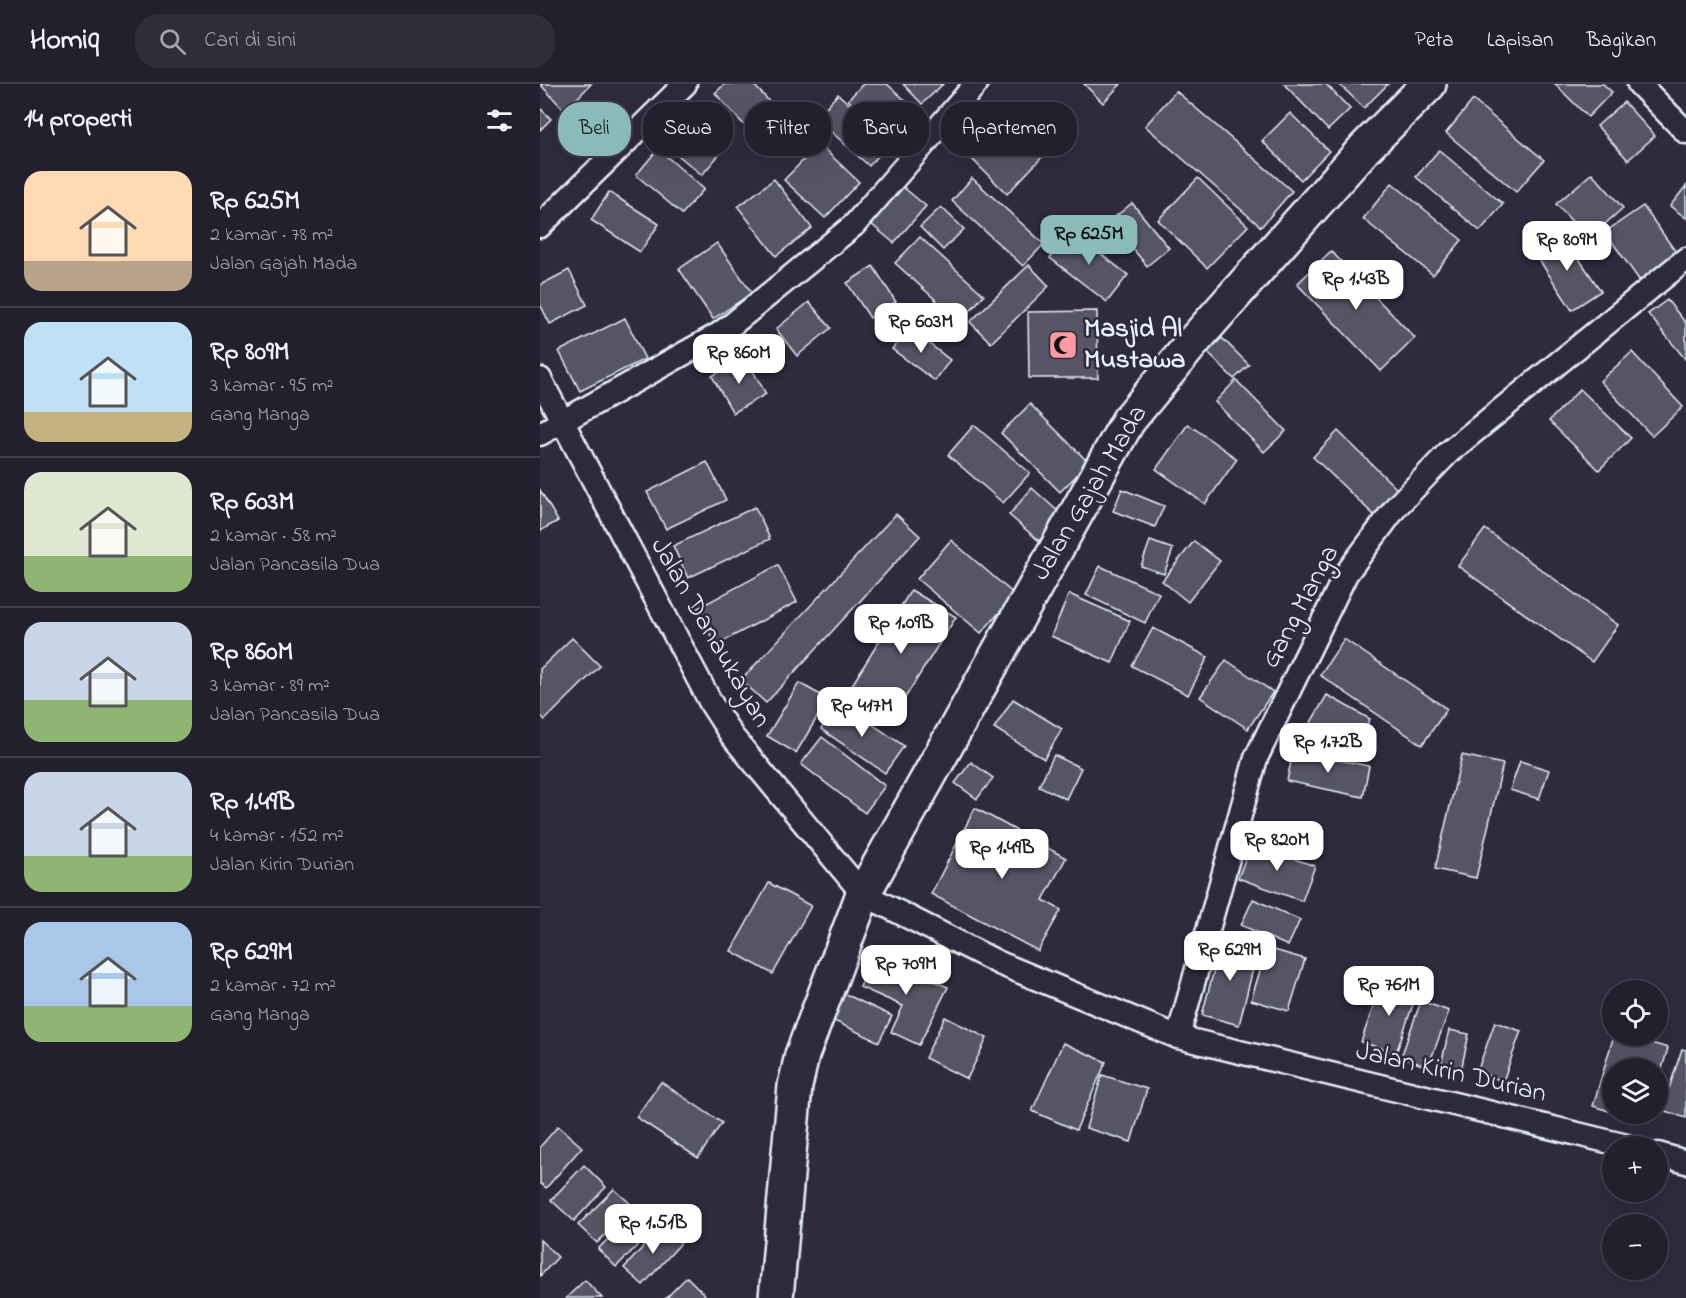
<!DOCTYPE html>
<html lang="id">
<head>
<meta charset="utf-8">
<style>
  body { margin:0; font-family:"Indie Flower",sans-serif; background:#2f2d3a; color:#f1f3f6; height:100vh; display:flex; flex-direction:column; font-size:22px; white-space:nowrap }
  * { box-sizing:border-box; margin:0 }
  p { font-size:20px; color:#a3a3aa }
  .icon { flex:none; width:33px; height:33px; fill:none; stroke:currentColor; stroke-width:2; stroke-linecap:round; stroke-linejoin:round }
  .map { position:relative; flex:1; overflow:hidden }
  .details { display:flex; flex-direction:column; background:#23202e; width:540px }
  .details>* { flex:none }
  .top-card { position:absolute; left:18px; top:18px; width:570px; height:54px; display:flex; gap:12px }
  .controls { position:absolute; left:1062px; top:896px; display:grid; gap:12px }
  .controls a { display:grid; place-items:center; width:66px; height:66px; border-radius:50%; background:#23202e; box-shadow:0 6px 24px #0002,0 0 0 2px #403e4a; font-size:30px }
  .price { position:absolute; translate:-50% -51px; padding:0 14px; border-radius:12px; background:#fff; color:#222; font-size:20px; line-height:39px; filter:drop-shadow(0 2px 3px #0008) }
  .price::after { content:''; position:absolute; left:50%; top:36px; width:18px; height:14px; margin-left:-9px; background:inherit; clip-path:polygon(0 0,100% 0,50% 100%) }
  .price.on { background:#8bbbb9; color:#111 }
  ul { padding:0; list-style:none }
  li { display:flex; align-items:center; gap:18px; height:150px; padding:0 24px }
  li+li { border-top:2px solid #403e4a }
  li span { display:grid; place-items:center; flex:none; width:168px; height:120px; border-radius:18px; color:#555 }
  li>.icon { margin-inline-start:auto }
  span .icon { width:72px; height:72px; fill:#fffc; stroke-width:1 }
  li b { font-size:26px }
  h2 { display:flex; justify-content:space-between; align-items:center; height:72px; padding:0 24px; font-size:26px }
  .chip { padding:0 21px; border-radius:24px; background:#23202e; box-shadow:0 6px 24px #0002,0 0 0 2px #403e4a; font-size:21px; line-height:54px }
  .chip.on { background:#8bbbb9; color:#111 }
  header { display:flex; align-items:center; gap:36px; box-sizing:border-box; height:84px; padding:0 30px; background:#23202e; border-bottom:2px solid #403e4a }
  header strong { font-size:28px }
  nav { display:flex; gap:33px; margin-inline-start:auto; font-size:21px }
  .search { width:420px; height:54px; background:#2f2d3a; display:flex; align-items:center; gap:15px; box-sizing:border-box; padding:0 21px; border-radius:24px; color:#a3a3aa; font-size:22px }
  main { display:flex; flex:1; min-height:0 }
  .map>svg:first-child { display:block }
</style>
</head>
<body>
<header>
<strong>Homiq</strong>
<div class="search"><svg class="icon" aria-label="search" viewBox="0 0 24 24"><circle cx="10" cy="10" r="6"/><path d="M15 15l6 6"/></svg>Cari di sini</div>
<nav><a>Peta</a><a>Lapisan</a><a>Bagikan</a></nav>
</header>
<main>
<section class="details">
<h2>14 properti<svg class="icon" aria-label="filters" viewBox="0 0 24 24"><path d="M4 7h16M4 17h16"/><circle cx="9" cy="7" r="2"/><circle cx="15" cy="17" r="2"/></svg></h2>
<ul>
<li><span style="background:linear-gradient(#ffd9b3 75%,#b9a48a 0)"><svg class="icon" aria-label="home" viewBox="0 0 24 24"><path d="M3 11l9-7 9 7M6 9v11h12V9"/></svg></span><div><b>Rp 625M</b><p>2 kamar · 78 m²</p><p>Jalan Gajah Mada</p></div></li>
<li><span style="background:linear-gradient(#bfe0f5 75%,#c2b280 0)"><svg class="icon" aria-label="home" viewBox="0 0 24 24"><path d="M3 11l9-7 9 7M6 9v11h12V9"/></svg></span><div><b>Rp 809M</b><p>3 kamar · 95 m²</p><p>Gang Manga</p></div></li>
<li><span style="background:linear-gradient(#dfe7d0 70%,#8fb573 0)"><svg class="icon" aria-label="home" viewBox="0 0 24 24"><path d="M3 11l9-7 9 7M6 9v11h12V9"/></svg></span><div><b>Rp 603M</b><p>2 kamar · 58 m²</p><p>Jalan Pancasila Dua</p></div></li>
<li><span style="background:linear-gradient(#c9d6e8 65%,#8fb573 0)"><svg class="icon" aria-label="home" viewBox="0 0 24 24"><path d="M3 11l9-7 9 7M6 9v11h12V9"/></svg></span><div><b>Rp 860M</b><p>3 kamar · 89 m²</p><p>Jalan Pancasila Dua</p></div></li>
<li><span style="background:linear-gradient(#c9d6e8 70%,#8fb573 0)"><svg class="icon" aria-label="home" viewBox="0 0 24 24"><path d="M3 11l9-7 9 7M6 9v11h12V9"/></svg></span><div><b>Rp 1.49B</b><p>4 kamar · 152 m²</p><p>Jalan Kirin Durian</p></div></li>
<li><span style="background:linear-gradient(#a9c7e8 70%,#8fb573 0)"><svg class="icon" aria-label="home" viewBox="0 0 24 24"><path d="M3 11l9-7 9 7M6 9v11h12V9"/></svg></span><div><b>Rp 629M</b><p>2 kamar · 72 m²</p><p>Gang Manga</p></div></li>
</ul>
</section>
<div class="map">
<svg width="1146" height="1214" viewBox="0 0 1146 1214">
  <rect width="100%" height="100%" fill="#2f2a3d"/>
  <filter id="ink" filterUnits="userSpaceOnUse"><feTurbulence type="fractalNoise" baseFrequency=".0167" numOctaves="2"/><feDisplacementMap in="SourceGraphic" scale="12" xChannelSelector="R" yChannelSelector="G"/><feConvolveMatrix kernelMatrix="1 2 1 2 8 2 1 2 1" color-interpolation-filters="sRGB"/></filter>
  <g filter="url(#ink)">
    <!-- building -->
    <g fill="#575565" stroke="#e8f1f8" stroke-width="1.5">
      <polygon points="0,0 51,0 25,27"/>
      <polygon points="185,0 213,0 251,41 225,64 175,9"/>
      <polygon points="323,0 347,0 383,32 358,60 308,16"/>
      <polygon points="363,0 403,0 382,20"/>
      <polygon points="544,0 581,0 563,19"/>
      <polygon points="744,0 786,0 810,25 788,46"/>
      <polygon points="799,0 848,0 824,24"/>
      <polygon points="1015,0 1063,0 1072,8 1048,33"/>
      <polygon points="636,7 752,107 721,143 605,42"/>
      <polygon points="298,10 351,58 329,82 276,34"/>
      <polygon points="933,16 1004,76 976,108 906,49"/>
      <polygon points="1084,18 1115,52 1088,76 1057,42"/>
      <polygon points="0,24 11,35 0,46"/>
      <polygon points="750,29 789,67 761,96 722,57"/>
      <polygon points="153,32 188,60 162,91 127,62"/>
      <polygon points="469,35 505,70 467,110 431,74"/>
      <polygon points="279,60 319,98 285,134 244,96"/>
      <polygon points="118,65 164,105 142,130 96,91"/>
      <polygon points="899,66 963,120 940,147 876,93"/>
      <polygon points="1052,89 1083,124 1048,155 1016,120"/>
      <polygon points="432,94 504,160 483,182 412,117"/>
      <polygon points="658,94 708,142 667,184 618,136"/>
      <polygon points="234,95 272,144 236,172 198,123"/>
      <polygon points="852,99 922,156 893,191 823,135"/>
      <polygon points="1146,102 1146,134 1130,122"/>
      <polygon points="363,103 386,122 354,159 331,140"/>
      <polygon points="69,108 119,140 100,168 51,136"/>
      <polygon points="592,119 629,164 607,182 570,137"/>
      <polygon points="1103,122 1138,171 1100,197 1065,148"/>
      <polygon points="401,123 424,145 403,166 380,143"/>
      <polygon points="531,147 588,191 567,218 510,174"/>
      <polygon points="1022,150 1061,207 1032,226 994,168"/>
      <polygon points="380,153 444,211 420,238 355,179"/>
      <polygon points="177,159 212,209 173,235 139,185"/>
      <polygon points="791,167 875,254 841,287 757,200"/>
      <polygon points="489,181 509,202 451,259 430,238"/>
      <polygon points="333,182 356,218 330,234 307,199"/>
      <polygon points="29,186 47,221 10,240 0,220 0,201"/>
      <polygon points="1127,216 1146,239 1146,276 1108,230"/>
      <polygon points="269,218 291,244 257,272 236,245"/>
      <polygon points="557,227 558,294 489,294 488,228"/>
      <polygon points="85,234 105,275 40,307 19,267"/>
      <polygon points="369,244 410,276 395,297 352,265"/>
      <polygon points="682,254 709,281 694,295 667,268"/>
      <polygon points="1092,268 1143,323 1112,352 1060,297"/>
      <polygon points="205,273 226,310 193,329 172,292"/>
      <polygon points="696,296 746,347 724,368 675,318"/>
      <polygon points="1040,305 1091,354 1059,386 1009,337"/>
      <polygon points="490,320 549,379 520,408 461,349"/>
      <polygon points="648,340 697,375 665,420 616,385"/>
      <polygon points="434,341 490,389 463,419 408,371"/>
      <polygon points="798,347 861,409 837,434 773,373"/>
      <polygon points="167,378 186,416 126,445 107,408"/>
      <polygon points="492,404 522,431 499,457 469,431"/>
      <polygon points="582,405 624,422 615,443 573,427"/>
      <polygon points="0,406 18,437 0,447"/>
      <polygon points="215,423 230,455 148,494 133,462"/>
      <polygon points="356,430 380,452 226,619 201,596"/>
      <polygon points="945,445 1078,541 1052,578 918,482"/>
      <polygon points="411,456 475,511 441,549 377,495"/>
      <polygon points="610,457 633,465 624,490 601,482"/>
      <polygon points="654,457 680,477 648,518 622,497"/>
      <polygon points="238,481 257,518 176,561 156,525"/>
      <polygon points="560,482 619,509 605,539 546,511"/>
      <polygon points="371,506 416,533 351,636 307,609"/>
      <polygon points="529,510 590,537 572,579 511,552"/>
      <polygon points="613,544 668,573 648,611 592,582"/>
      <polygon points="32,554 60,582 5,636 0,631 0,585"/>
      <polygon points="804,555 907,625 882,661 780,591"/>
      <polygon points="686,576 733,608 708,645 660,613"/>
      <polygon points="259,599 288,615 256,669 227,652"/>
      <polygon points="787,611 830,635 811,670 767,645"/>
      <polygon points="473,615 522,645 504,675 454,644"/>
      <polygon points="300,618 364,662 345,689 281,645"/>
      <polygon points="282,653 345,702 325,729 261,680"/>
      <polygon points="753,667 829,682 823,713 747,697"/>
      <polygon points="514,671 541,684 526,715 499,702"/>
      <polygon points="922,671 963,680 936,794 895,785"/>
      <polygon points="980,677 1009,686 999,715 970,706"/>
      <polygon points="431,678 453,694 437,715 415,699"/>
      <polygon points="435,724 526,774 503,816 521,826 498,867 391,810"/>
      <polygon points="711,760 775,782 762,817 698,794"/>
      <polygon points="229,799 271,822 233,890 191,867"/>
      <polygon points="713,815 760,836 748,862 701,841"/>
      <polygon points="682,856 718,865 699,941 662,931"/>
      <polygon points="727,864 765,875 749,927 711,916"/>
      <polygon points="334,871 408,903 379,961 351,948 363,922 320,903"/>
      <polygon points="842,897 877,909 856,969 821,958"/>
      <polygon points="305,910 352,932 339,958 292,936"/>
      <polygon points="881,917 909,927 888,983 861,973"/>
      <polygon points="405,933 447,954 427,995 385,974"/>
      <polygon points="955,938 981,947 963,997 937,988"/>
      <polygon points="909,946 929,950 921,986 901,981"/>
      <polygon points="1074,951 1084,951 1128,964 1118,998 1118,984 1072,984 1072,1028 1053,1022"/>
      <polygon points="523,959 566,978 536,1046 492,1027"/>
      <polygon points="1142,965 1146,966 1146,1034 1122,1026"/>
      <polygon points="562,991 607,1005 591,1058 546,1044"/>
      <polygon points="121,998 182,1039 158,1074 96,1033"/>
      <polygon points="1077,1029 1108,1029 1105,1038"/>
      <polygon points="18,1042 42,1063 6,1104 0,1099 0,1063"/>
      <polygon points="44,1081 66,1103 34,1137 11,1116"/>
      <polygon points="74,1105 93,1122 57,1159 38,1141"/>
      <polygon points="100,1123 118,1141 76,1183 58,1165"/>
      <polygon points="122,1142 141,1159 103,1201 84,1184"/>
      <polygon points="0,1156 18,1173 0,1192"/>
      <polygon points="147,1193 168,1214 126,1214"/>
      <polygon points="45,1196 62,1214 26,1214"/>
    </g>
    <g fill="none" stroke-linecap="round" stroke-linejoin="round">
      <!-- street casing -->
      <g stroke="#e8f1f8" stroke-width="27">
        <g id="street">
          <polyline points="1099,0 1146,48"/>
          <polyline points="0,142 145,0"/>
          <polyline points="0,295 172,621 192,652 323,810 459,879 638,953 1087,1062"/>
          <polyline points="0,350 179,250 194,239 314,141 436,0"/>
          <polyline points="638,953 716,674 806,490 856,423 909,368 1146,175"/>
          <polyline points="1118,1070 1146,1078"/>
        </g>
      </g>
      <!-- secondary casing -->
      <g stroke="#e8f1f8" stroke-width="38">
        <polyline id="secondary" points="236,1214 255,1002 262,971 323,810 588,337 653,258 825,64 889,0"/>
      </g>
      <!-- street -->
      <use href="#street" stroke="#2f2a3d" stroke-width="22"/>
      <!-- secondary -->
      <use href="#secondary" stroke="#2f2a3d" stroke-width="33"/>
    </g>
  </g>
  <!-- icons -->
  <defs>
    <g id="mosque-square" transform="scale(1.5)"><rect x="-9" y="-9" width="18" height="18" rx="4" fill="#ff9aa2" stroke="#2f2a3d"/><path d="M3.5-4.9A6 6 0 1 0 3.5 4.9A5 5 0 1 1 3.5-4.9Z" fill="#111"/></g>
  </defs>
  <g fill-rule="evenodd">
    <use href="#mosque-square" x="523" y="261"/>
  </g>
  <g text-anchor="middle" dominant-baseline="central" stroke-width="5" stroke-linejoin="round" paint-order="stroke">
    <!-- poi labels -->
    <g font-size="27" font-weight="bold" fill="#e8f1f8" stroke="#2f2a3d" text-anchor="start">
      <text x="544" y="245">Masjid Al<tspan x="544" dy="31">Mustawa</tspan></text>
    </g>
    <!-- street labels -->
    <g font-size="27" fill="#e8f1f8" stroke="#2f2a3d">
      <text transform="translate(550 409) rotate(-59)">Jalan Gajah Mada</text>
      <text transform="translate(761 523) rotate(-62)">Gang Manga</text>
      <text transform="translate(170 549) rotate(60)">Jalan Danaukayan</text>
      <text transform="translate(911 989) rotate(13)">Jalan Kirin Durian</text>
    </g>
  </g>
</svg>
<div class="controls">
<a><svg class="icon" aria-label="locate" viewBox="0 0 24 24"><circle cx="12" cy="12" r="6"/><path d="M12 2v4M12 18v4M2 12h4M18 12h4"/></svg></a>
<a><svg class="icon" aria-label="layers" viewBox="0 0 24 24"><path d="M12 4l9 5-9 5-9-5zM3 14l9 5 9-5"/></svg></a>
<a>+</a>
<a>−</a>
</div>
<b class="price on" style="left:549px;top:182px">Rp 625M</b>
<b class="price" style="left:1027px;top:188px">Rp 809M</b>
<b class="price" style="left:816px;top:227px">Rp 1.43B</b>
<b class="price" style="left:381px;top:270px">Rp 603M</b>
<b class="price" style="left:199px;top:301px">Rp 860M</b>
<b class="price" style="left:361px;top:571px">Rp 1.09B</b>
<b class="price" style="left:322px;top:654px">Rp 417M</b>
<b class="price" style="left:788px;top:690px">Rp 1.72B</b>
<b class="price" style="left:737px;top:788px">Rp 820M</b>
<b class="price" style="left:462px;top:796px">Rp 1.49B</b>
<b class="price" style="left:690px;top:898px">Rp 629M</b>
<b class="price" style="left:366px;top:912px">Rp 709M</b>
<b class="price" style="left:849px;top:933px">Rp 761M</b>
<b class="price" style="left:113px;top:1171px">Rp 1.51B</b>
<div class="top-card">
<a class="chip on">Beli</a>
<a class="chip">Sewa</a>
<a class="chip">Filter</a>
<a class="chip">Baru</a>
<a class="chip">Apartemen</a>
</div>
</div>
</main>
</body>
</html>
